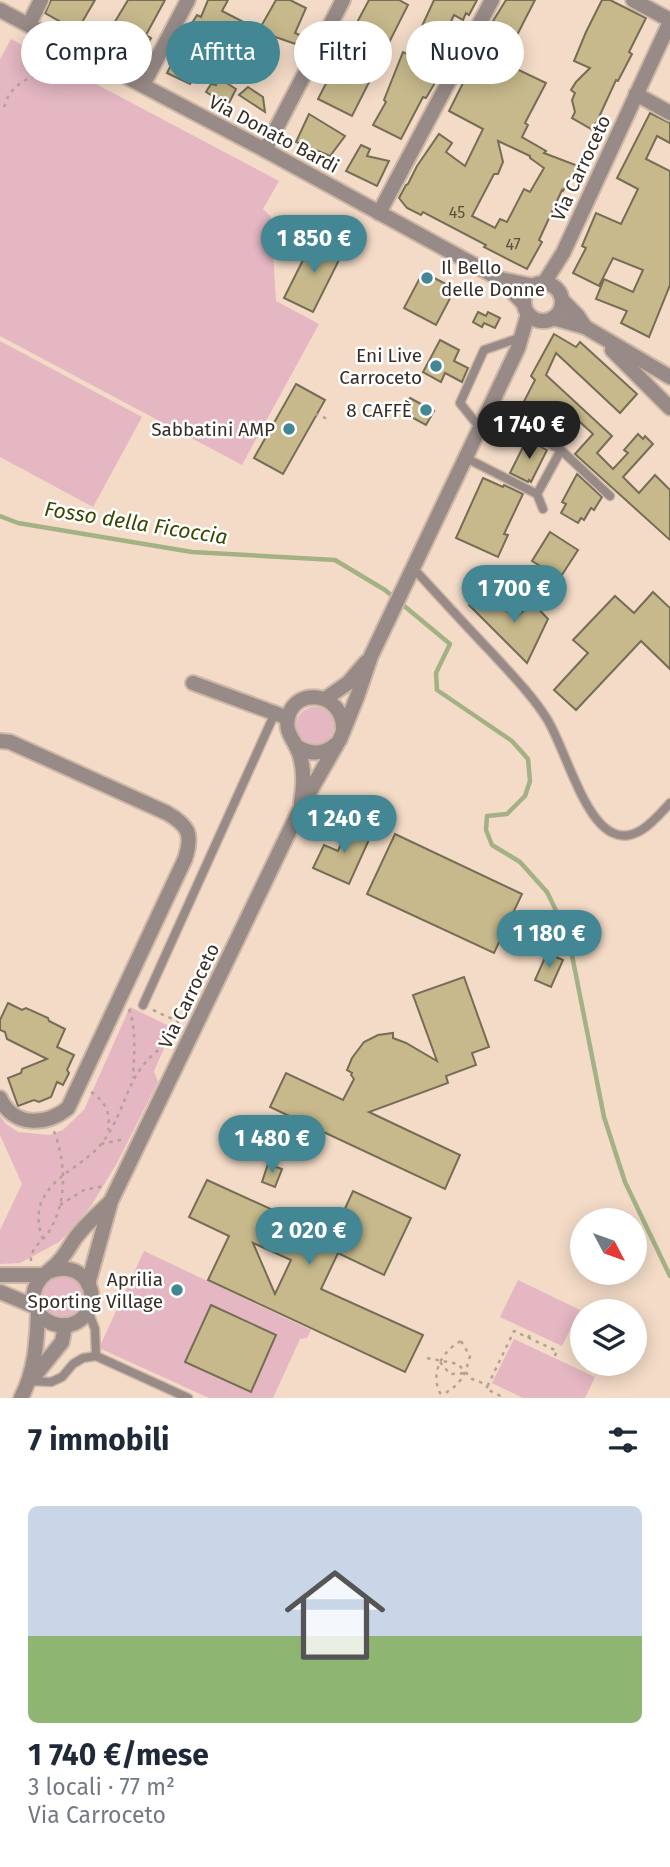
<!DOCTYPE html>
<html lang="it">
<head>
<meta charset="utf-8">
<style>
  body { margin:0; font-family:"Fira Sans",sans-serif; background:#f6f6f7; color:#1f2937; height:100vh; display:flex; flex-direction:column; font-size:26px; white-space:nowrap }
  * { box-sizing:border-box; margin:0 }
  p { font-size:23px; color:#747a83 }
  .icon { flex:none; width:38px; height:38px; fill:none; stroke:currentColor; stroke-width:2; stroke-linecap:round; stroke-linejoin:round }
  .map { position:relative; height:1398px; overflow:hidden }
  .sheet { display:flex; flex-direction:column; background:#fff; flex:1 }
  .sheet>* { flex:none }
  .top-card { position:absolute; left:21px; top:21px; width:628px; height:63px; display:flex; gap:14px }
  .needle { width:46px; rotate:131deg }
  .controls { position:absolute; left:570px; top:1208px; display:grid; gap:14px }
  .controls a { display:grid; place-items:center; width:77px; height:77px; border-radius:50%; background:#fff; box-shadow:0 4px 18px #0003; font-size:35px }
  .price { position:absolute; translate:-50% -60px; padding:0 16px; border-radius:24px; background:#438795; color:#fff; font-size:23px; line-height:46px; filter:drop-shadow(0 2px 4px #0008) }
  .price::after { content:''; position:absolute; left:50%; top:42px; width:21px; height:16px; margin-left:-10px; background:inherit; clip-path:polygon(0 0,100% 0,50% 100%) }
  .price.selected { background:#222; color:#fff }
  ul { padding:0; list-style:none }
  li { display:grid; align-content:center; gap:14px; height:371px; padding:0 28px }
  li+li { border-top:2px solid #e0e1e3 }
  li span { display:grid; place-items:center; height:217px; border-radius:10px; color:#555 }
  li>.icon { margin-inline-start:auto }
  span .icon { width:126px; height:126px; fill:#fffc; stroke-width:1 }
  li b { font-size:30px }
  h2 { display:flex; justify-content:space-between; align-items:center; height:84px; padding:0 28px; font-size:30px }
  .chip { padding:0 24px; border-radius:32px; background:#fff; box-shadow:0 4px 18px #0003; font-size:24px; line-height:63px }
  .chip.selected { background:#438795; color:#fff }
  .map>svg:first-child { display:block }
</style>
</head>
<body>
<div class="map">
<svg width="670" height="1398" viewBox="0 0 670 1398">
  <rect width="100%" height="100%" fill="#f3dbc7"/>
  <!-- green -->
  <g fill="#e4b7c2">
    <polygon points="11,39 279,181 263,209 271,217 276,301 319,324 242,465 0,336 0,59"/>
    <polygon points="0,341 142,417 93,507 0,457"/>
    <circle cx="315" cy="726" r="19"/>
    <polygon points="130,1007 173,1028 154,1071 158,1082 117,1163 91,1206 66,1235 59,1242 20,1263 0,1264 0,1230 22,1184 0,1135 0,1116 6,1124 18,1132 49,1135 63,1130 84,1110"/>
    <polygon points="144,1251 311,1330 307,1338 300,1339 273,1398 209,1398 99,1348"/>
    <polygon points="61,1268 90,1289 79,1320 42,1317 39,1280"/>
    <polygon points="518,1280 580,1310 562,1346 500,1317"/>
    <polygon points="514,1339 595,1377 585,1398 523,1398 492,1383"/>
  </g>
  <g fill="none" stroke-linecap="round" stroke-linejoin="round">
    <!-- stream -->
    <polyline stroke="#a3b185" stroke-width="4.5" points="0,516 18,523 192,552 335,560 385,590 450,644 436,673 437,690 512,741 528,759 530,781 525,796 507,814 487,816 486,830 492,845 520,862 547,892 568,935 604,1117 625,1182 670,1276"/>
  </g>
  <!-- building -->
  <g fill="#c7b98c" stroke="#756d55" stroke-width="2" fill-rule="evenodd">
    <polygon points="51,0 95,0 77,31 45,13"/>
    <polygon points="128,0 165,0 146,35 151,38 138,62 102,43"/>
    <polygon points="208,0 228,0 222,11 259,30 276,0 290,0 306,8 295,33 311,40 307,48 264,33 257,44 227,22 190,84 167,73 186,36 184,36 197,15 201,17"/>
    <polygon points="369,0 399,0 408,5 352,116 318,99 340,56 337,55 351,29 353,30"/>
    <polygon points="434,0 477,0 469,15 466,13 463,20 454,15 447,30 457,35 441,71 439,71 436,81 426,98 423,97 401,139 373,125 386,102 384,100 403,52 439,69 441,45 417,37"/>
    <polygon points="506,0 535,0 513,43 493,33 498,24 493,21"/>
    <polygon points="602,0 610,0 646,18 629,52 632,54 618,81 616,80 593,130 572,118 575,112 572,100 575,93 571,90 576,82 590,68 574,61 586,32"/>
    <path d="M479 51 546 83 525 123 528 125 522 137 546 151 544 153 578 166 563 191 562 190 539 240 542 242 527 269 484 247 486 245 423 212 421 215 407 208 399 198 406 185 408 184 417 166 439 134 452 143 446 152 465 166 483 129 449 111ZM498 141 530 156V158L544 168 530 192 524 189 507 222 500 219 495 228 472 216 494 174H498L503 162Z"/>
    <polygon points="219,78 236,89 228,105 206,92 211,84 216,85"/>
    <polygon points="248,87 263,97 265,112 239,95"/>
    <polygon points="650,113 670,123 670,143 657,136 646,159 670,171 670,285 649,337 621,323 627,311 596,299 604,279 633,292 643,270 613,258 599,286 573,273 586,248 582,246 596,213 621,224 638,189 617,178"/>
    <polygon points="309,114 345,136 330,156 296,142"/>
    <polygon points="361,145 370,149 367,156 389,161 377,186 346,171"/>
    <polygon points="314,238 343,252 313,312 284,298"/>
    <polygon points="423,272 455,289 436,325 404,308"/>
    <polygon points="478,312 486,316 488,312 500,318 495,328 484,323 482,327 473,322"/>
    <polygon points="554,334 576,347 580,342 637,394 620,413 556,353 546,375 612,436 597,453 613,469 628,453 624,450 638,434 643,439 645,436 653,444 623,477 639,493 655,475 670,490 670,540 575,454 593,434 568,411 554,439 515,419 535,380 531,376"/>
    <polygon points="440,340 459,350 454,361 468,368 462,382 445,373 441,382 423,372"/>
    <polygon points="296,384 325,400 283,474 254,458"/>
    <polygon points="410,398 434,411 426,425 402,412"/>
    <polygon points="527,439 547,450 531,482 529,480 528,482 510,473"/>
    <polygon points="577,474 602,497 594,510 591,508 584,520 581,518 578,523 561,513 566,504 562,502"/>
    <polygon points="483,478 503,487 504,485 523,494 504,534 508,535 498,557 456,538"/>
    <polygon points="550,532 578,550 560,578 532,561"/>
    <polygon points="653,592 670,608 670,669 641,641 576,710 554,690 588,653 573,640 615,596 634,613"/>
    <polygon points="477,597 485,606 493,598 515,619 532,602 548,619 527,663 469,605"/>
    <polygon points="350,824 372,833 349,884 313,868 324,845 338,851"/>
    <polygon points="395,834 522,894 494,953 367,894"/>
    <polygon points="547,953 563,960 551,987 535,980"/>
    <polygon points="464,977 489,1047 472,1053 476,1065 446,1076 448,1083 369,1112 460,1155 445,1189 270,1107 286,1073 343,1100 354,1079 351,1075 352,1073 347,1070 352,1058 364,1042 378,1035 393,1033 393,1038 406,1043 437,1061 413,995"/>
    <polygon points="8,1003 22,1010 26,1008 48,1018 49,1021 65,1029 57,1047 74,1055 67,1070 69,1073 63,1085 57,1082 51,1097 39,1102 34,1100 18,1106 8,1078 21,1073 22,1069 47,1059 7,1039 5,1032 0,1030 0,1020"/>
    <polygon points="268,1164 282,1169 275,1187 262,1182"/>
    <path d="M207 1180 332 1237 353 1191 411 1218 384 1275 338 1253 321 1289 423 1335 405 1372 208 1280 229 1236 189 1217ZM253 1243 291 1260 275 1294Z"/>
    <polygon points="211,1305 276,1335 251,1392 185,1362"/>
  </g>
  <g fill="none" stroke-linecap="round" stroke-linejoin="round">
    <!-- service casing -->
    <g stroke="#cdb8a7" stroke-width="11">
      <g id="service">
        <polyline points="488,412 561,450 610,496"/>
        <polyline points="480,428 460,403 484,350 522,337"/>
        <polyline points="466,458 537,494"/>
        <polyline points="543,509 537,494 561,450"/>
        <path d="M413 568C440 597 466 626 493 654 512 675 532 695 547 719 565 748 583 820 613 833 636 844 656 818 670 803"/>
        <polyline points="143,1005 275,713"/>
        <polyline points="88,1311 95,1329 96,1356"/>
        <polyline points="30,1381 51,1382 62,1377 73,1364 83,1358 96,1356 188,1398"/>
      </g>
    </g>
    <!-- minor casing -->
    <g stroke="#cdb8a7" stroke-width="18">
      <g id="minor">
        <polyline points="633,0 670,20"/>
        <polyline points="0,10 265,150 500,279 524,304"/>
        <polyline points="29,24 41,0"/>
        <polyline points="143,85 188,0"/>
        <polyline points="636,94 670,113"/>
        <polyline points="265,150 343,0"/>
        <polyline points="379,213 492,0"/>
        <polyline points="500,279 534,286"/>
        <polyline points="562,300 577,315 585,327"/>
        <polyline points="553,318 585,327 670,377"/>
        <polyline points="612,350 670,408"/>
        <polyline points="193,683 288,718"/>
        <path d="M0 741 10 742 167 813C189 826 193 834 185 859L68 1108C46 1126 13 1127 0 1098"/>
        <polyline points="0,1275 44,1275"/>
        <polyline points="0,1292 36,1307"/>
      </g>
    </g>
    <!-- tertiary casing -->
    <g stroke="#cdb8a7" stroke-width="18">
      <g id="tertiary">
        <polyline points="544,283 563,253 670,22"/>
        <circle cx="543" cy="302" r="19"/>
        <polyline points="325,699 348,683 366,662"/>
        <path d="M296 746C310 755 323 755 336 744"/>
        <path d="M301 802C304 785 305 765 297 748 292 737 285 731 288 717 297 685 343 694 343 728"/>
        <path d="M46 1273C86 1254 108 1304 77 1322 56 1333 30 1316 34 1292 37 1276 52 1271 61 1259 67 1252 71 1244 76 1237 86 1224 99 1213 110 1202"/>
        <polyline points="88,1284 111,1201 301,807 340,739 357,697 371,656 518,348 528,314"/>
        <polyline points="32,1379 62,1342 65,1325"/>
        <path d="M21 1398C35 1371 37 1342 38 1312"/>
      </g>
    </g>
    <!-- path -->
    <g stroke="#b5a292" stroke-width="2.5" stroke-dasharray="3.5 5" stroke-linecap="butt">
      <path d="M4 107C6 102 8 95 12 91 24 76 50 73 59 56"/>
      <polyline points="315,414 328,419"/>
      <path d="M129 1009C137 1032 134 1055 133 1078"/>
      <polyline points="153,1010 179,1022"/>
      <path d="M91 1092C105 1101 111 1113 108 1130"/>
      <polyline points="101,1144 125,1139"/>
      <polyline points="60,1205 84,1190 104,1186"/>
      <path d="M43 1239C38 1228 37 1214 41 1203 52 1175 85 1165 102 1143 130 1106 124 1070 169 1043"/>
      <path d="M31 1261C30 1249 41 1242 48 1233 68 1202 66 1164 54 1131"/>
      <polyline points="528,1338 532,1332"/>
      <path d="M461 1341 470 1356C465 1375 462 1383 444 1394L440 1393C430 1373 442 1351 461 1341Z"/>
      <polyline points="427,1358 458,1364 472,1379 488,1385 514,1331 557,1351 554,1358"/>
      <polyline points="440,1362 450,1374 466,1373"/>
      <polyline points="488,1385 486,1389 505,1398"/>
    </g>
    <!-- service -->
    <use href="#service" stroke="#978a87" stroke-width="8"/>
    <!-- minor -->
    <use href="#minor" stroke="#978a87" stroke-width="14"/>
    <!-- tertiary -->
    <use href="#tertiary" stroke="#978a87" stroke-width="14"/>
  </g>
  <!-- markers -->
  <g fill="#438795" stroke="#fff" stroke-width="2.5">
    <circle cx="427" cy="278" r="7"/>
    <circle cx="436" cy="366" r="7"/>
    <circle cx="426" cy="410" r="7"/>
    <circle cx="289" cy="429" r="7"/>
    <circle cx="177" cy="1290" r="7"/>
  </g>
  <g text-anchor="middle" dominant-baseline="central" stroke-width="5" stroke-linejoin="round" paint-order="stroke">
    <!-- number labels -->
    <g font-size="16" fill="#5b5140">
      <text x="457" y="212">45</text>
      <text x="513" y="244">47</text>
    </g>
    <!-- street labels -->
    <g font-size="19" fill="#372e26" stroke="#fff">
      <text transform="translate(274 134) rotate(28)">Via Donato Bardi</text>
      <text transform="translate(581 168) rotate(-65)">Via Carroceto</text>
      <text transform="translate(189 996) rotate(-64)">Via Carroceto</text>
    </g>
    <!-- poi labels -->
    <g font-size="19" fill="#372e26" stroke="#fff" text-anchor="end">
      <text x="441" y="267" text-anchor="start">Il Bello<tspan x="441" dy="22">delle Donne</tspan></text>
      <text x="422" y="355">Eni Live<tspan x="422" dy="22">Carroceto</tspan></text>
      <text x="412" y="410">8 CAFFÈ</text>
      <text x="275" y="429">Sabbatini AMP</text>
      <text x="163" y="1279">Aprilia<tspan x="163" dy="22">Sporting Village</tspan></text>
    </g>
    <!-- water labels -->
    <g font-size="21" font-style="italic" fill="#394800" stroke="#fff">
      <text transform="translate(136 523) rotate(9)">Fosso della Ficoccia</text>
    </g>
  </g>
</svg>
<div class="controls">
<a><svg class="needle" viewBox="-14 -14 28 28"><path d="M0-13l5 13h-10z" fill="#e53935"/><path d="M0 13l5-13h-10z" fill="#747a83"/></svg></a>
<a><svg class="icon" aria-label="layers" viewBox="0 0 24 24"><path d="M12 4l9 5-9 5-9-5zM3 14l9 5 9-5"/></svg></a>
</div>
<b class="price" style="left:314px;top:275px">1 850 €</b>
<b class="price selected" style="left:529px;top:461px">1 740 €</b>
<b class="price" style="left:514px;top:625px">1 700 €</b>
<b class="price" style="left:344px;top:855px">1 240 €</b>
<b class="price" style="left:549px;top:970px">1 180 €</b>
<b class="price" style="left:272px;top:1175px">1 480 €</b>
<b class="price" style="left:309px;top:1267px">2 020 €</b>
<div class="top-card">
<a class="chip">Compra</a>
<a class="chip selected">Affitta</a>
<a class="chip">Filtri</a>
<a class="chip">Nuovo</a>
</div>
</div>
<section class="sheet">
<h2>7 immobili<svg class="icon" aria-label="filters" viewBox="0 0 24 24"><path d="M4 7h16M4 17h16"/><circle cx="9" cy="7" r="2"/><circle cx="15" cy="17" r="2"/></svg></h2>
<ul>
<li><span style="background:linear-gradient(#c9d6e8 60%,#8fb573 0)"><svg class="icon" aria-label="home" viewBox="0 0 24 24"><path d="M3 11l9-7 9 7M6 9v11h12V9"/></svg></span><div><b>1 740 €/mese</b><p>3 locali · 77 m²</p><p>Via Carroceto</p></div></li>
</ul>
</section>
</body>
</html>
